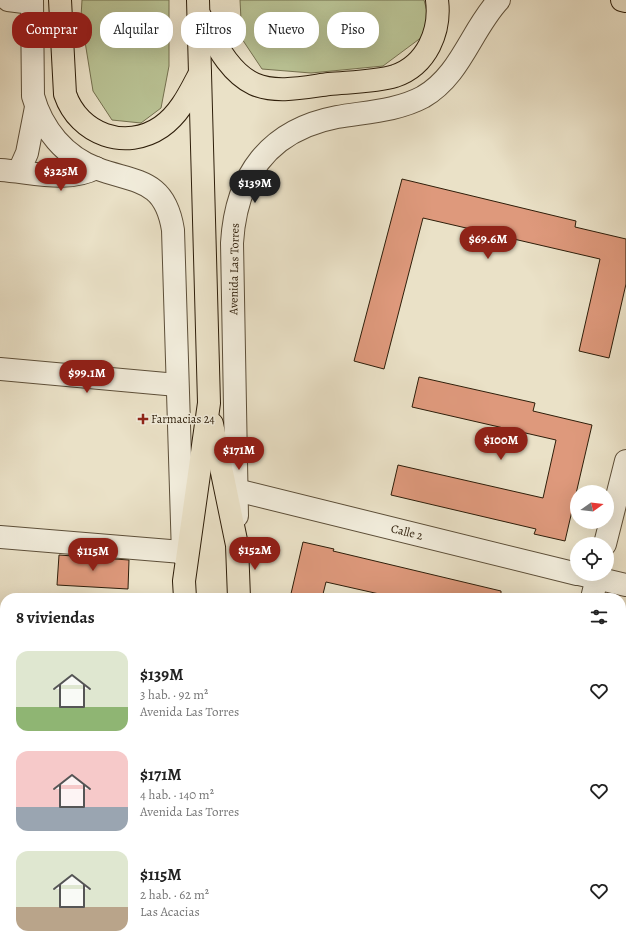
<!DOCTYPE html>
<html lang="es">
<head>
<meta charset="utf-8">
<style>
  body { margin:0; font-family:Alegreya,serif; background:#f2f2f2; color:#222; height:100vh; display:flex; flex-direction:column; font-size:15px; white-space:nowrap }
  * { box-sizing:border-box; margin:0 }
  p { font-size:13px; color:#767676 }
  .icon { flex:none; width:22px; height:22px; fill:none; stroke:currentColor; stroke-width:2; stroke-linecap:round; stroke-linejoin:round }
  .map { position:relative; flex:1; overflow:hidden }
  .panel { position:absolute; left:0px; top:593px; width:626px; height:356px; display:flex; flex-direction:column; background:#fff; border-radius:16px 16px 0 0; box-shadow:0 4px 16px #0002 }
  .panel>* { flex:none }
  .hud { position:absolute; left:12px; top:12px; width:400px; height:36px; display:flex; gap:8px }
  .needle { width:26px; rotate:76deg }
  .buttons { position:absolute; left:570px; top:485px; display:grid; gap:8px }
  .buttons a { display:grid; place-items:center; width:44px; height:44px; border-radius:50%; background:#fff; box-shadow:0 4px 16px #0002; font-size:20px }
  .price { position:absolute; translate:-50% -34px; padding:0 9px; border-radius:14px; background:#8f2418; color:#fff; font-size:13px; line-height:26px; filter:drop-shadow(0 1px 2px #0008) }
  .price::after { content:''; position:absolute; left:50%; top:24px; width:12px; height:9px; margin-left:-6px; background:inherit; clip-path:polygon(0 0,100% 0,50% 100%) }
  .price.active { background:#222; color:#fff }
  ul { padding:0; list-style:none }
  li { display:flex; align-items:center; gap:12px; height:100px; padding:0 16px }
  li span { display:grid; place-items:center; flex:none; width:112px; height:80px; border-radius:12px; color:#555 }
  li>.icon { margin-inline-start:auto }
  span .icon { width:48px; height:48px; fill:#fffc; stroke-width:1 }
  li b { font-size:17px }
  h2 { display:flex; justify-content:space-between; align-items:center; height:48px; padding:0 16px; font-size:17px }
  .tag { padding:0 14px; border-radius:16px; background:#fff; box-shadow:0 4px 16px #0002; font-size:14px; line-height:36px }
  .tag.active { background:#8f2418; color:#fff }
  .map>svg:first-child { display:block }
</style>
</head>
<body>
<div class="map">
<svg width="626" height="949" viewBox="0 0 626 949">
  <rect width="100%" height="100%" fill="#eae1c7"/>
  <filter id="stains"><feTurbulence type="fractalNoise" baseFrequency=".005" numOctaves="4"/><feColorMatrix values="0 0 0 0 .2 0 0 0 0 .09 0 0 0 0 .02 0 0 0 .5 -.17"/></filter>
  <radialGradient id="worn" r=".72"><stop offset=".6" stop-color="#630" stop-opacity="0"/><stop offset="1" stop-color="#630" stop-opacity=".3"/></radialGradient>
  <!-- green -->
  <g fill="#b9c294" stroke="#74704f">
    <polygon points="82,0 169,0 169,66 161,108 141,123 112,120 93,91 81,17"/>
    <polygon points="240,0 424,0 428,15 422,37 383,66 311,73 262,69 242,39"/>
  </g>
  <!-- building -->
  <g fill="#de997c" stroke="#2e1e0a">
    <polygon points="402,179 576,221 575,227 626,239 626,284 609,358 579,351 600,259 423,218 384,369 354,361"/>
    <polygon points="419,377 535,403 533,411 592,425 565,541 534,534 536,529 391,495 398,465 543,498 556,440 412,407"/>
    <polygon points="303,542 334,549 333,551 501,591 501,598 397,598 326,582 322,598 290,598"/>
    <polygon points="59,555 129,560 128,589 57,585"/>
  </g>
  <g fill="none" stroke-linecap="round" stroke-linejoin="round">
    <!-- minor casing -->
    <g stroke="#5d4f39" stroke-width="24">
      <g id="minor">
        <polyline points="8,0 32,3"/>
        <path d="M32 0 33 96C42 129 65 157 98 169 137 183 165 179 173 230L183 555"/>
        <path d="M0 170C31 172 68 183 96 168"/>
        <polyline points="19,171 27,153 36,107"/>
        <polyline points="0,369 177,385"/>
        <polyline points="236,490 577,574"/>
        <path d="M237 516 232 243C236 175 269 130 337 117 365 112 397 111 423 97 461 75 471 30 499 0"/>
        <polyline points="0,537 182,552"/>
        <polyline points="605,544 626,461"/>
        <polyline points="579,574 626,585"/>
        <polyline points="592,598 598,574"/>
        <polyline points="0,708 5,709"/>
        <polyline points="621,839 626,841"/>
        <polyline points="0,886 5,886"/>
        <polyline points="433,944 442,949"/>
        <polyline points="505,949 506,944"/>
      </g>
    </g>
    <!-- major casing -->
    <g stroke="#2e1e0a" stroke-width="24">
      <g id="major">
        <path d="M60 0 65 94C79 135 126 151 161 127 180 114 190 92 200 73"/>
        <polyline points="622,0 626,1"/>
        <path d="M200 16C214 40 228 72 254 84 276 94 306 87 329 84 350 82 375 82 395 76 427 65 441 31 437 0"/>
        <polyline points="212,424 237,545 239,598"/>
        <polyline points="185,598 184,581 209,403 198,0"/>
        <polyline points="191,944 191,949"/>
        <polyline points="245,944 246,949"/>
      </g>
    </g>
    <!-- minor -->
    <use href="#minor" stroke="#f1ecdb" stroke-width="22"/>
    <!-- major -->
    <use href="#major" stroke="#eae1c7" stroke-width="22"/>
  </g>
  <!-- markers -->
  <path fill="#8f2418" stroke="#f1ecdb" stroke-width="1.5" d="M141 413h4v4h4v4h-4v4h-4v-4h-4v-4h4z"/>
  <g text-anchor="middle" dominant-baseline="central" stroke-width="3" stroke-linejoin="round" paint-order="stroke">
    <!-- street labels -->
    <g font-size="12" fill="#2e1e0a" stroke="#f1ecdb">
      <text transform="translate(234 269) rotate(-89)">Avenida Las Torres</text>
      <text transform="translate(407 532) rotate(14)">Calle 2</text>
    </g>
    <!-- poi labels -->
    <g font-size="12" fill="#2e1e0a" stroke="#f1ecdb" text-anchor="start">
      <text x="151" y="419">Farmacias 24</text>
    </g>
  </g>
  <rect width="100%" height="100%" filter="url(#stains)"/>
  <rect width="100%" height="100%" fill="url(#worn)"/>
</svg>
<div class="buttons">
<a><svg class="needle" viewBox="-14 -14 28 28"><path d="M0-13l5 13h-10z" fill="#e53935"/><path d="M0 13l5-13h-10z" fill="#767676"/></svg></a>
<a><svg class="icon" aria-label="locate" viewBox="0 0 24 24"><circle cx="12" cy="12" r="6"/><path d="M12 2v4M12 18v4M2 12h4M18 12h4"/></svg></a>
</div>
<b class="price" style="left:61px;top:192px">$325M</b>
<b class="price active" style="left:255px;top:204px">$139M</b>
<b class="price" style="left:488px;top:260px">$69.6M</b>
<b class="price" style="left:87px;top:394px">$99.1M</b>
<b class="price" style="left:501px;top:461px">$100M</b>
<b class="price" style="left:239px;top:471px">$171M</b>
<b class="price" style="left:255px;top:571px">$152M</b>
<b class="price" style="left:93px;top:572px">$115M</b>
<div class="hud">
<a class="tag active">Comprar</a>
<a class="tag">Alquilar</a>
<a class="tag">Filtros</a>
<a class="tag">Nuevo</a>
<a class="tag">Piso</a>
</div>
<section class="panel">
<h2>8 viviendas<svg class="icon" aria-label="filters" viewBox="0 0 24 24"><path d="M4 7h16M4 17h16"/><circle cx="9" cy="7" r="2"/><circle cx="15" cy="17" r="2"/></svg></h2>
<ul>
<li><span style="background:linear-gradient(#dfe7d0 70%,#8fb573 0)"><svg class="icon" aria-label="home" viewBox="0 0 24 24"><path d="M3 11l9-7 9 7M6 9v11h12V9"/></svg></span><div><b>$139M</b><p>3 hab. · 92 m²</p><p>Avenida Las Torres</p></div><svg class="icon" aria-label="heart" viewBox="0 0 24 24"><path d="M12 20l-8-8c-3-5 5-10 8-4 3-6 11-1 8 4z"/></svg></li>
<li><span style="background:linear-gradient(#f6c9c9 70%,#9aa5b1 0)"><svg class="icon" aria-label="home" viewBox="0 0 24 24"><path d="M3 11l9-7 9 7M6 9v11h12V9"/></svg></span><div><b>$171M</b><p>4 hab. · 140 m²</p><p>Avenida Las Torres</p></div><svg class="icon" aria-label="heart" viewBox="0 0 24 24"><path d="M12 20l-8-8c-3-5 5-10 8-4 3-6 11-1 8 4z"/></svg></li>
<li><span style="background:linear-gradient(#dfe7d0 70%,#b9a48a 0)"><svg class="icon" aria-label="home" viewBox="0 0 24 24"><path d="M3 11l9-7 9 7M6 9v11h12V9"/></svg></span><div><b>$115M</b><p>2 hab. · 62 m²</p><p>Las Acacias</p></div><svg class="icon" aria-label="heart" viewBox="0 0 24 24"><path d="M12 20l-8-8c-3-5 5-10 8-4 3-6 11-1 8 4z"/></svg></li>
</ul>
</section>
</div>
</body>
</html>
